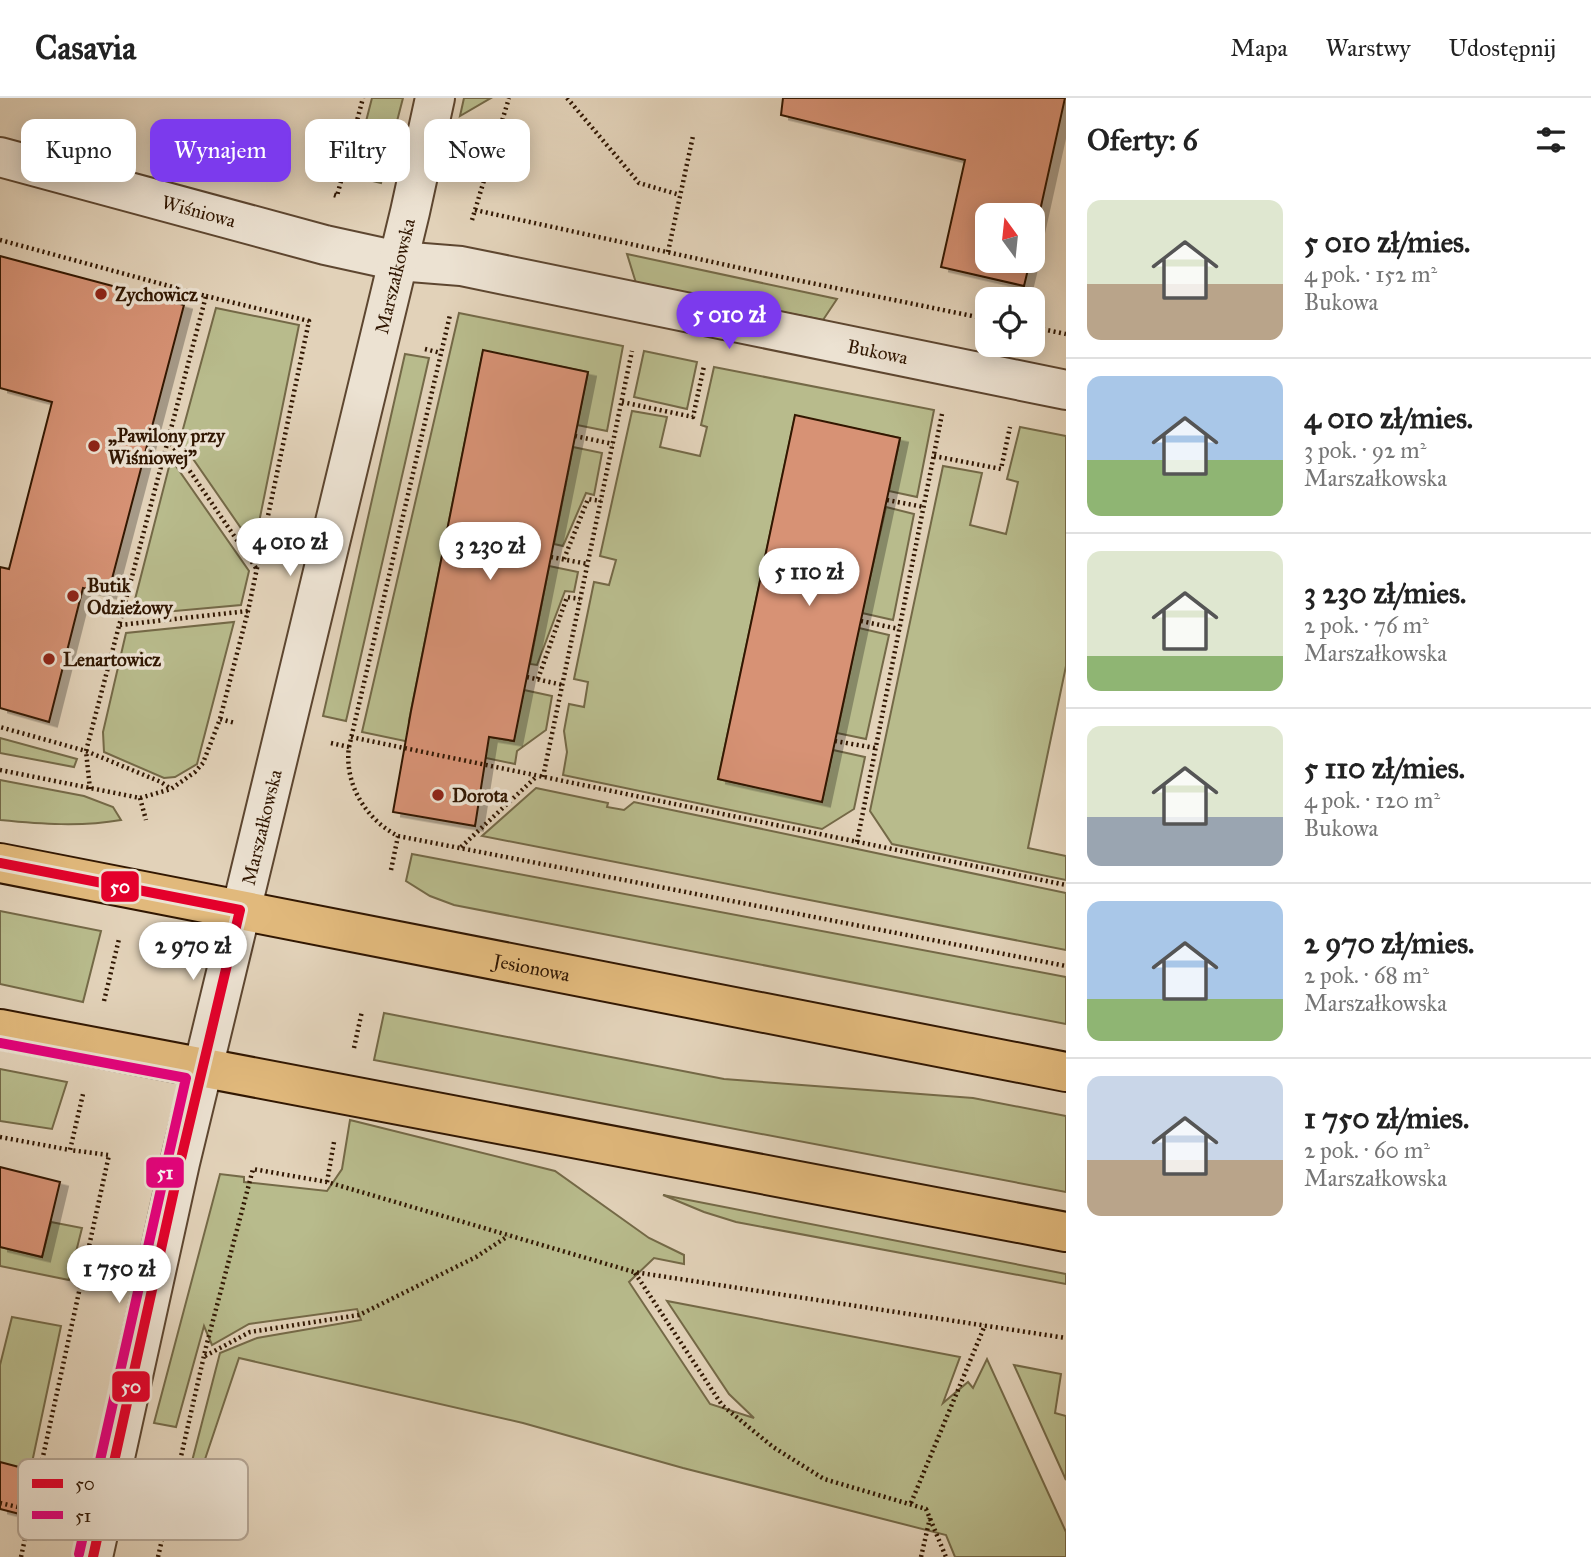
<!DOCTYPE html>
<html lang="pl">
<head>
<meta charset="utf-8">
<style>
  body { margin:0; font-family:"IM FELL Great Primer",serif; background:#f2f2f2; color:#222; height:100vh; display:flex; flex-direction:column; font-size:26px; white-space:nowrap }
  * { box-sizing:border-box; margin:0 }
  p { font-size:23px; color:#767676 }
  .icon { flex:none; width:38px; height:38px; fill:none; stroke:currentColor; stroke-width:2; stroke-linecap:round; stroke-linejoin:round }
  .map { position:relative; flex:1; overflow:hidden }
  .drawer { display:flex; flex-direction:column; background:#fff; width:525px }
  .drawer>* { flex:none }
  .top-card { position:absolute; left:21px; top:21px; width:665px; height:63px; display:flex; gap:14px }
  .needle { width:46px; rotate:345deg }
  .controls { position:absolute; left:975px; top:105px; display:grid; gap:14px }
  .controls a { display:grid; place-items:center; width:70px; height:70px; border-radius:14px; background:#fff; box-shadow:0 4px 18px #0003; font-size:35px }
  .price { position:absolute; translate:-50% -60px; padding:0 16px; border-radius:24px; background:#fff; color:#222; font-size:23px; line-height:46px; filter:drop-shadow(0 2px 4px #0008) }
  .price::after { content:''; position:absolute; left:50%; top:42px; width:21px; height:16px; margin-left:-10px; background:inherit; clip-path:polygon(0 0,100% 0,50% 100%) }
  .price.selected { background:#7c3aed; color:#fff }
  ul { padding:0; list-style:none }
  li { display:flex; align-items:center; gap:21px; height:175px; padding:0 21px }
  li+li { border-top:2px solid #e0e0e0 }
  li span { display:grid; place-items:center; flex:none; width:196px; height:140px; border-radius:14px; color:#555 }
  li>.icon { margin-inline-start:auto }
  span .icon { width:84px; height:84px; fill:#fffc; stroke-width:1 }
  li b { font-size:30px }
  h2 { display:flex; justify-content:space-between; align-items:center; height:84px; padding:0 21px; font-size:30px }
  .tag { padding:0 24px; border-radius:14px; background:#fff; box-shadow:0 4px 18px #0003; font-size:24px; line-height:63px }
  .tag.selected { background:#7c3aed; color:#fff }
  header { display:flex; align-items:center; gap:42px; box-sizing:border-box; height:98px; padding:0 35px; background:#fff; border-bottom:2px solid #e0e0e0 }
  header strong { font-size:33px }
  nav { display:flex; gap:38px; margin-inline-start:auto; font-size:24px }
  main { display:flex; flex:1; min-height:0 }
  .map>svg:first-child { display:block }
</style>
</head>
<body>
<header>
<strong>Casavia</strong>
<nav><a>Mapa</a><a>Warstwy</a><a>Udostępnij</a></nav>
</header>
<main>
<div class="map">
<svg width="1066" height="1459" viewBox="0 0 1066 1459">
  <defs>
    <filter id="shadow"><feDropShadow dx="8" dy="4.5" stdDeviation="0" flood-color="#0004"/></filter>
  </defs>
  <rect width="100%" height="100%" fill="#e2d2b9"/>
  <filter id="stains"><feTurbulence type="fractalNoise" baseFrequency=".00286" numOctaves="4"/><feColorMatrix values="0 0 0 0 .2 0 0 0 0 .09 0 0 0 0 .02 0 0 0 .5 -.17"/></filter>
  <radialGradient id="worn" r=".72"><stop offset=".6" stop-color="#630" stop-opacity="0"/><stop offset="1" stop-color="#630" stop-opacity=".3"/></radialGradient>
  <!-- green -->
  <g fill="#b8bb8c" stroke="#746947" stroke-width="2">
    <polygon points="372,0 403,0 381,85 352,78"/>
    <polygon points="464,0 491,0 460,18"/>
    <polygon points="627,156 837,201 823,222 636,185"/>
    <polygon points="216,210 299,227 254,449 180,342"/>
    <polygon points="459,215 623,248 607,333 577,327 588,274 483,253 409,623 513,643 524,592 552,598 546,632 517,653 515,666 362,634"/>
    <polygon points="644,253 697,264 687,311 634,299"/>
    <polygon points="405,256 429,260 346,623 323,618"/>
    <polygon points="714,269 934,312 917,399 889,393 900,340 795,318 718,681 822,703 833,652 865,659 854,711 822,731 563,677 567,654 564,633 569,606 584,609 588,584 574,581 594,484 609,487 616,462 600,458 632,313 667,319 660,349 700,358 707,329 701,327"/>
    <polygon points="1020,329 1066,338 1066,568 1028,750 1066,758 1066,782 892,746 870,713 943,368 982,375 970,427 1006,436 1018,384 1007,381"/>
    <polygon points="573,349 602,355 594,397 586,395 563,448 554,446"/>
    <polygon points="171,361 249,473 241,507 131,517"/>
    <polygon points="886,409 914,416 893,522 862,515"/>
    <polygon points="549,468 578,474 574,494 565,493 537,567 530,566"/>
    <polygon points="234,524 197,666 175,679 164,680 104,654 103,634 126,535"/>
    <polygon points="859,530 889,537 866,641 837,635"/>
    <polygon points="0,640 77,661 74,669 0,655"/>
    <path d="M0 682 84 698 113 709 121 722C81 729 41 726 0 722Z"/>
    <polygon points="536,690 608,705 607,709 624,712 634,704 1066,795 1066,852 482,738"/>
    <polygon points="412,756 1066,879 1066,926 454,807 430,798 406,783"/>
    <polygon points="0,813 101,833 83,904 0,886"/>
    <polygon points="384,915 724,981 973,1000 1066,1018 1066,1094 374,962"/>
    <polygon points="0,971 67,984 52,1031 0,1023"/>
    <polygon points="350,1022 555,1073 649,1140 684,1157 684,1166 654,1160 629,1184 710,1306 754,1320 729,1296 667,1203 960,1259 943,1305 968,1284 973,1290 987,1261 1066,1434 1066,1459 955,1459 946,1437 683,1370 523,1325 239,1260 191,1403 182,1402 220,1255 257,1240 361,1222 357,1211 249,1226 212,1247 204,1228 176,1329 154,1325 220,1076 244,1079 244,1084 327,1093 342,1071"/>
    <polygon points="663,1097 1066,1176 1066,1186 736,1124 704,1114"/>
    <polygon points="51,1124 82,1130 69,1182 0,1168 0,1149 42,1159"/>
    <polygon points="12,1219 61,1228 23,1407 0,1401 0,1267"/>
    <polygon points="1014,1267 1061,1276 1055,1315 1066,1318 1066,1382"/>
  </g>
  <!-- building -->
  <g fill="#d79275" stroke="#311702" stroke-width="2" filter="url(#shadow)">
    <polygon points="783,0 1065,0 1032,149 1032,117 987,117 987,163 1030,163 1024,188 941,169 965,62 781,17"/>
    <polygon points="0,158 184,207 108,496 83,490 49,624 0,610 0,469 9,471 52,304 0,290"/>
    <polygon points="483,252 588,274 514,643 489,639 475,728 393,714 411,613"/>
    <polygon points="795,317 900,340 822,704 718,681"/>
    <polygon points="0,1069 60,1084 42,1159 0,1149"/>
    <polygon points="0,1364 57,1379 47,1423 0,1411"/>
  </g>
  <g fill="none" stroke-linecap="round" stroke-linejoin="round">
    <!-- street casing -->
    <g stroke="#5d4630" stroke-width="42">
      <g id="street">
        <path id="s1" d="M0 59 325 147 398 163 461 168 1066 292"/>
        <path id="s2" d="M93 1459 180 1065 410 114 435 0"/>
      </g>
    </g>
    <!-- primary casing -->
    <g stroke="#311702" stroke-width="42">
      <g id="primary">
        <path id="s3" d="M0 765 1066 974"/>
        <polyline points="0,931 1066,1134"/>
      </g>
    </g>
    <!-- path -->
    <g stroke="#311702" stroke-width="4.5" stroke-dasharray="2 3.5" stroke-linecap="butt">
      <polyline points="567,0 639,85 680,97"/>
      <polyline points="334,97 337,98 363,0"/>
      <polyline points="475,112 772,177 987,221"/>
      <polyline points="472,122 509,0"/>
      <polyline points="0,142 206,198 86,653 0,629"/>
      <polyline points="668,154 693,38"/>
      <polyline points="206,198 309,223 248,513 220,621"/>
      <polyline points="1032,229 1066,236"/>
      <polyline points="425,251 441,255"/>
      <polyline points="622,304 693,319 704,268"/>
      <polyline points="575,338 613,346"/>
      <polyline points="168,341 256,470"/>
      <polyline points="934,358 1001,371 1010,329"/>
      <polyline points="887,402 924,409"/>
      <polyline points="551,459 588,466"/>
      <polyline points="564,461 588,401 601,403"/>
      <polyline points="861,523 899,531"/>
      <polyline points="120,527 248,513"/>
      <polyline points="527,579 563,587"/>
      <polyline points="538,581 567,499 580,501"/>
      <polyline points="351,639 1066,787"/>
      <polyline points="835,643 875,650"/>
      <path d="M331 645 349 649C344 685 365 721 398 738L1066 868"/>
      <polyline points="349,649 450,217"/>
      <polyline points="0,672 140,700 171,691 195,674 203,665 220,621 235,625"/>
      <polyline points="543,679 632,253"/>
      <polyline points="90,691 86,653 161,684 171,691"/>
      <polyline points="140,700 146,722"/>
      <polyline points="857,744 942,316"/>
      <polyline points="461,749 536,679"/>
      <polyline points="391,772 398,738"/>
      <polyline points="104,903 119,841"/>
      <polyline points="354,950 362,913"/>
      <polyline points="0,1039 70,1052 83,996"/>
      <polyline points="327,1084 334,1044"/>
      <polyline points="635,1175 722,1307 773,1349 824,1381 926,1411 946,1459"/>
      <polyline points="205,1258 250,1234 359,1217 476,1159 508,1138"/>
      <polyline points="0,1405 31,1412"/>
      <polyline points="911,1405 985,1227"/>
      <polyline points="21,1459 109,1057 70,1052"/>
      <polyline points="158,1459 206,1249 253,1071 327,1084 634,1174 1066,1240"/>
      <polyline points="921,1459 930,1420"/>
    </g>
    <!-- street -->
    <use href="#street" stroke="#ece2d2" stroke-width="38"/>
    <!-- primary -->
    <use href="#primary" stroke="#e1b97c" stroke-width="38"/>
    <!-- bus-1 casing -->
    <g stroke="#ece2d2" stroke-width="16">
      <polyline id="bus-1" points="0,765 240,812 180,1065 93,1459"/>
    </g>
    <!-- bus-2 casing -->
    <g stroke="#ece2d2" stroke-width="16">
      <polyline id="bus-2" points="0,945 186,980 79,1456"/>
    </g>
    <!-- bus-1 -->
    <use href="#bus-1" stroke="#e4002b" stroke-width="10"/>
    <!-- bus-2 -->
    <use href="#bus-2" stroke="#e5007d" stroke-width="10"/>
  </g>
  <!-- markers -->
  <g fill="#8f2418" stroke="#ece2d2" stroke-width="2.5">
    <circle cx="101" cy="196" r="7"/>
    <circle cx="94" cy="348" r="7"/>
    <circle cx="73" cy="498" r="7"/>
    <circle cx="49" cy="561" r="7"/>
    <circle cx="438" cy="697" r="7"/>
  </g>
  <g text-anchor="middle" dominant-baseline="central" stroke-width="7" stroke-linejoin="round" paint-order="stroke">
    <!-- street labels -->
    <g font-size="19" fill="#311702" stroke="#ece2d2">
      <text stroke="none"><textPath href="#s1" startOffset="206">Wiśniowa</textPath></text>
      <text stroke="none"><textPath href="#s2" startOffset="1316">Marszałkowska</textPath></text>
      <text stroke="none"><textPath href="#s1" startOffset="900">Bukowa</textPath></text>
      <text stroke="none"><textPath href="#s2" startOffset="749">Marszałkowska</textPath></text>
      <text stroke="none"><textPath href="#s3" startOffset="542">Jesionowa</textPath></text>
    </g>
    <!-- poi labels -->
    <g font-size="19" font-weight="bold" fill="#311702" stroke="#ece2d2" text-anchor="start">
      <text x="115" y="196">Zychowicz</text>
      <text x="108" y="337">„Pawilony przy<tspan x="108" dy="22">Wiśniowej”</tspan></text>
      <text x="87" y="487">Butik<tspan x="87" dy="22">Odzieżowy</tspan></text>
      <text x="63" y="561">Lenartowicz</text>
      <text x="452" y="697">Dorota</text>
    </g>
  </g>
  <!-- legend -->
  <rect x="18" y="1361" width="230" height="81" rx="10" fill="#ece2d2" stroke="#b4a594" stroke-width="2"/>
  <rect x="32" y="1381" width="31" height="9" fill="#e4002b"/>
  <rect x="32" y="1413" width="31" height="8" fill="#e5007d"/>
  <g font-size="19" fill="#311702">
    <text x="75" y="1392">50</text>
    <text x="75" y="1424">51</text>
  </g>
  <g stroke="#ece2d2" stroke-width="2.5">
    <rect x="100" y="772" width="40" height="33" rx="7" fill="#e4002b"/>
    <rect x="145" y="1058" width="40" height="33" rx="7" fill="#e5007d"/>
    <rect x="111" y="1272" width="40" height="33" rx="7" fill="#e4002b"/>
  </g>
  <g font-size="19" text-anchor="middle" font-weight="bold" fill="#fff">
    <text x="120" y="795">50</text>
    <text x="165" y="1081">51</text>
    <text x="131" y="1295">50</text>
  </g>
  <rect width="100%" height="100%" filter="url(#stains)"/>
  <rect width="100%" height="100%" fill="url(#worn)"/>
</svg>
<div class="controls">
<a><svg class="needle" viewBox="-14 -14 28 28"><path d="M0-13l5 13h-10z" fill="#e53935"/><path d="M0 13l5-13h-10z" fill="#767676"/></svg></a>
<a><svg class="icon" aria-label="locate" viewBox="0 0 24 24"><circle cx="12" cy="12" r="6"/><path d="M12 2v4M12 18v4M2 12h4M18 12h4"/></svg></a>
</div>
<b class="price selected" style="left:729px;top:253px">5 010 zł</b>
<b class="price" style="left:290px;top:480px">4 010 zł</b>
<b class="price" style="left:490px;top:484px">3 230 zł</b>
<b class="price" style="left:809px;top:510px">5 110 zł</b>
<b class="price" style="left:193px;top:884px">2 970 zł</b>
<b class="price" style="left:119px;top:1207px">1 750 zł</b>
<div class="top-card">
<a class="tag">Kupno</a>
<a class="tag selected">Wynajem</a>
<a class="tag">Filtry</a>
<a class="tag">Nowe</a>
</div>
</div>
<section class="drawer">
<h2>Oferty: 6<svg class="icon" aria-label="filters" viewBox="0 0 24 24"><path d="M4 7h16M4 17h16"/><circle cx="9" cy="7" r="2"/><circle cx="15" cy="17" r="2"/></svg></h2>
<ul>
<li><span style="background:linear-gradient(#dfe7d0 60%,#b9a48a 0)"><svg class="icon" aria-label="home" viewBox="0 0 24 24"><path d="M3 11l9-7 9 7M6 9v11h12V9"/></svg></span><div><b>5 010 zł/mies.</b><p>4 pok. · 152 m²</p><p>Bukowa</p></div></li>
<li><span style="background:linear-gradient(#a9c7e8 60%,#8fb573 0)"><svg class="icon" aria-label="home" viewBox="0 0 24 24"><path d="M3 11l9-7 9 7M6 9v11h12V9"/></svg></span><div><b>4 010 zł/mies.</b><p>3 pok. · 92 m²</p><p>Marszałkowska</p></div></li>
<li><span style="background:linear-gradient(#dfe7d0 75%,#8fb573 0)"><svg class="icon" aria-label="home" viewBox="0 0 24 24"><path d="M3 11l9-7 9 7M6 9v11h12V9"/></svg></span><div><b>3 230 zł/mies.</b><p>2 pok. · 76 m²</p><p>Marszałkowska</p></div></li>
<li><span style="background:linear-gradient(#dfe7d0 65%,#9aa5b1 0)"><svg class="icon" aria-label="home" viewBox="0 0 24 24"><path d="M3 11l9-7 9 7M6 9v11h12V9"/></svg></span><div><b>5 110 zł/mies.</b><p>4 pok. · 120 m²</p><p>Bukowa</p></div></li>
<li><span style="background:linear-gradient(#a9c7e8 70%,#8fb573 0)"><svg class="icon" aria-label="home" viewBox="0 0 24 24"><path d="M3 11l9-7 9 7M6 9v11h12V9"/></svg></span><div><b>2 970 zł/mies.</b><p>2 pok. · 68 m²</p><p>Marszałkowska</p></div></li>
<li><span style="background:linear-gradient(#c9d6e8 60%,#b9a48a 0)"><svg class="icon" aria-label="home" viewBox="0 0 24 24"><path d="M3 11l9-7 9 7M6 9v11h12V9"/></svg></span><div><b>1 750 zł/mies.</b><p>2 pok. · 60 m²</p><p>Marszałkowska</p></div></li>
</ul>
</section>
</main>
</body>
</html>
